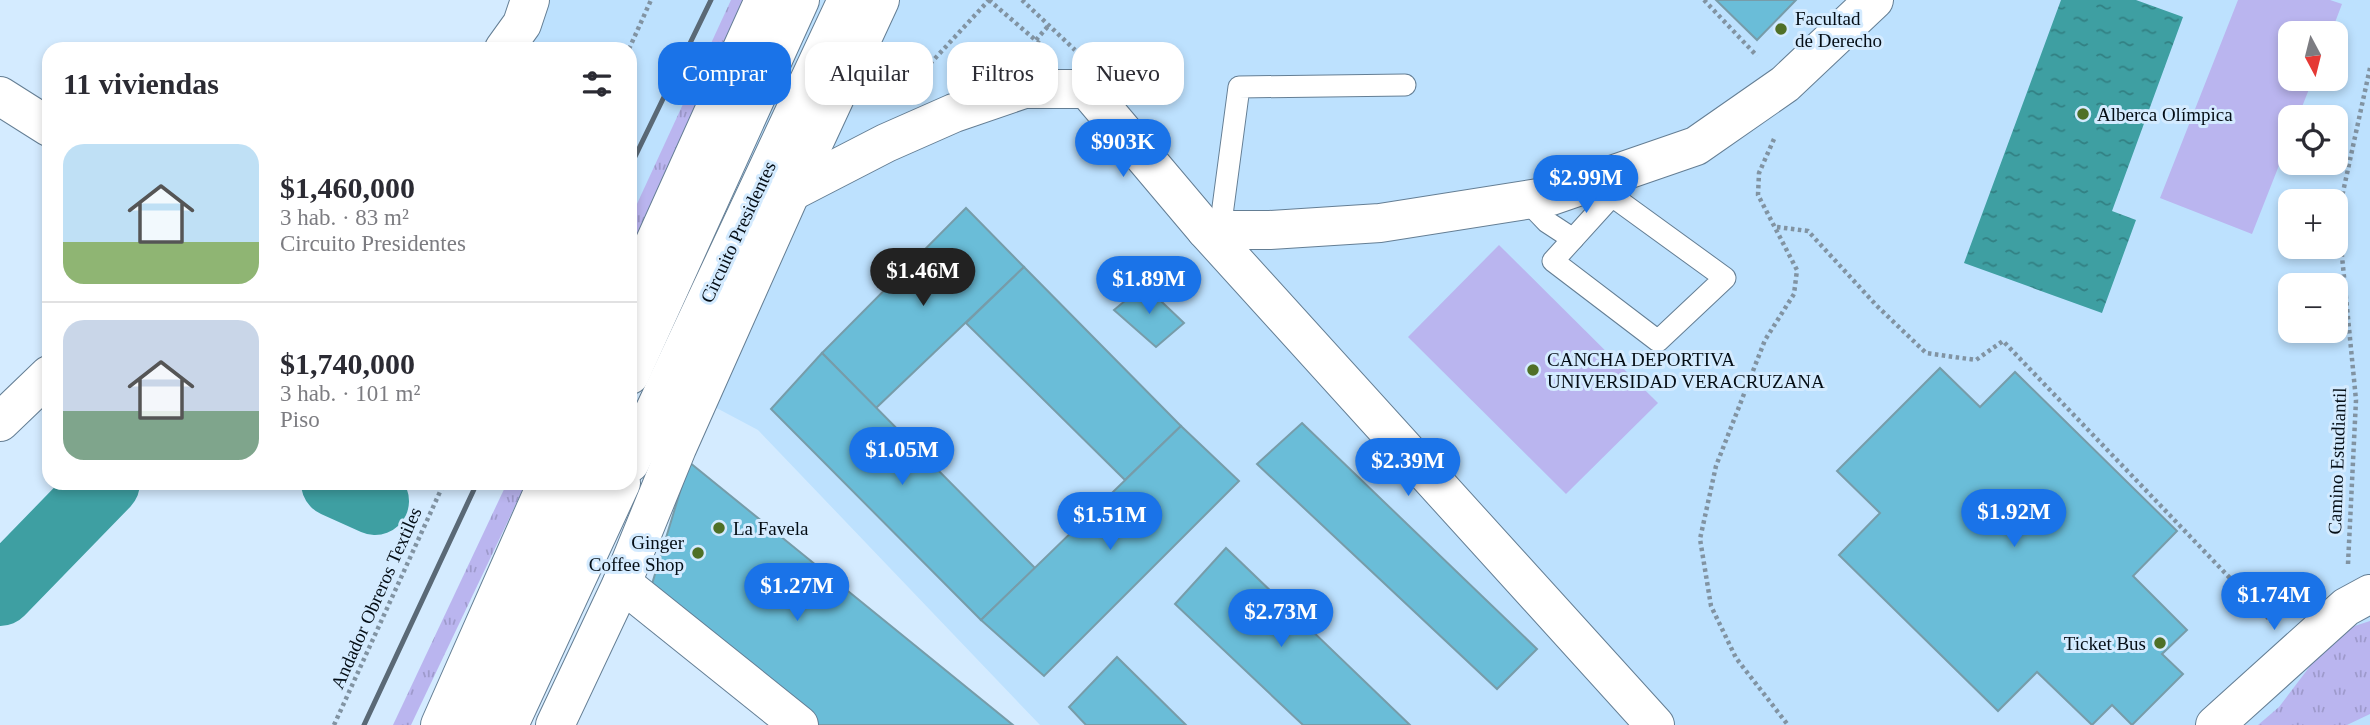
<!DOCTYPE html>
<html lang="es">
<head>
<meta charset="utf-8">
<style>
  body { margin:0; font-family:"Times New Roman",serif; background:#f7f7f7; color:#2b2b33; height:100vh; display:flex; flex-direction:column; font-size:26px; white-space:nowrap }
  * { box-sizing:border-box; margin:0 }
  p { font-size:23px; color:#7c7c81 }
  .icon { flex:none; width:38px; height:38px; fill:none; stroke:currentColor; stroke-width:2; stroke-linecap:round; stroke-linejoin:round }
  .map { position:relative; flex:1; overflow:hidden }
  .panel { position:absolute; left:42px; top:42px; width:595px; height:448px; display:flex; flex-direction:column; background:#fff; border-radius:21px; box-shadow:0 4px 10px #0003 }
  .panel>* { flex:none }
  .banner { position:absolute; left:658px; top:42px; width:665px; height:63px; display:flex; gap:14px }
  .needle { width:46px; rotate:173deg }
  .fabs { position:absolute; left:2278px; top:21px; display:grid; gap:14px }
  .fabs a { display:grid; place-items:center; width:70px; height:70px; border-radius:14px; background:#fff; box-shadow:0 4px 10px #0003; font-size:35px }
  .price { position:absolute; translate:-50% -60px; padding:0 16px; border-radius:24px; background:#1a73e8; color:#fff; font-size:23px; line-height:46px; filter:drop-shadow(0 2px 4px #0008) }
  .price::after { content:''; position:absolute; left:50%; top:42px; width:21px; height:16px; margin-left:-10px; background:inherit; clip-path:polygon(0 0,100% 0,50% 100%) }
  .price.on { background:#222; color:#fff }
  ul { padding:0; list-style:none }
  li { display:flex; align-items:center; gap:21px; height:175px; padding:0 21px }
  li+li { border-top:2px solid #e1e1e2 }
  li span { display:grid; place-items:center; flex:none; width:196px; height:140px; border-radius:21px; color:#555 }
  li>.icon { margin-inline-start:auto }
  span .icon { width:84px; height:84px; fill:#fffc; stroke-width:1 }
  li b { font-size:30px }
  h2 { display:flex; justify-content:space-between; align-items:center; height:84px; padding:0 21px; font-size:30px }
  .pill { padding:0 24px; border-radius:21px; background:#fff; box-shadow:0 4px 10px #0003; font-size:24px; line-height:63px }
  .pill.on { background:#1a73e8; color:#fff }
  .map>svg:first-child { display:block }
</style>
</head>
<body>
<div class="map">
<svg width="2370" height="725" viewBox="0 0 2370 725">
  <defs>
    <pattern id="grass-tufts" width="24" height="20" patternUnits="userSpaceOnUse" patternTransform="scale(1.75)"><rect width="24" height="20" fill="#bab5ef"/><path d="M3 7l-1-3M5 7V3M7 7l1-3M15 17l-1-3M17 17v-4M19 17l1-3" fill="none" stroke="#9e9acc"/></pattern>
    <pattern id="water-ripples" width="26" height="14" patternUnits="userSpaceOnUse" patternTransform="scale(1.75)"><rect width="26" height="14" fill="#3e9fa2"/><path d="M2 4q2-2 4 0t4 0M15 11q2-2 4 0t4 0" fill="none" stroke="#328083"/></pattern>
  </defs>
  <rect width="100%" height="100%" fill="#d4ebff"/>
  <!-- built -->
  <path fill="#bde1fe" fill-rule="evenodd" d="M526 0H2370V725H1040L758 430 630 362V49H509ZM2291 33H2336V79H2291ZM2291 117H2336V163H2291ZM2291 201H2336V247H2291ZM2291 285H2336V331H2291Z"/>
  <!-- grass -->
  <g fill="url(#grass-tufts)">
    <polygon points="731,0 756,0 630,265 630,219"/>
    <polygon points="507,483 526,483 411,725 393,725"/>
    <polygon points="2370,621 2370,714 2347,725 2258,725 2279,707 2336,632"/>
  </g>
  <!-- park -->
  <g fill="#bab5ef">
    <polygon points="2238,0 2330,0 2342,4 2331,33 2291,33 2291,79 2313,79 2298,117 2291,117 2291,135 2252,234 2160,198"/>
    <polygon points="1499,245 1658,403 1566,494 1408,337"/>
  </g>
  <!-- water -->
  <polygon fill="url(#water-ripples)" points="2061,0 2136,0 2183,17 2112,211 2136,220 2102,313 1964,263"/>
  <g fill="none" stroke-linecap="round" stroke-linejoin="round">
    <!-- river -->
    <g stroke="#3e9fa2" stroke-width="68">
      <polyline points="335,483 375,501"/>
      <polyline points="0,592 106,483"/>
    </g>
  </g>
  <!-- building -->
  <g fill="#6abdd8" stroke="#779ca9" stroke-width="2">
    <polygon points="1716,0 1796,0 1757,40"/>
    <polygon points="966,208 1024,267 876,408 822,353"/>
    <polygon points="1024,267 1181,426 1125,480 966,323"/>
    <polygon points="1144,285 1184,323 1156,347 1114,310"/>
    <polygon points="822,353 1035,568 981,620 771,409"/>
    <polygon points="1940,368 1980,407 2015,372 2177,531 2133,576 2187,630 2162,654 2183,674 2132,725 2112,705 2092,725 2037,672 1998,711 1839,555 1880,513 1837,471"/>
    <polygon points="1302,423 1537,649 1497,689 1257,464"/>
    <polygon points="1181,426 1239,481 1044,676 981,620"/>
    <polygon points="689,462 1013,725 812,725 649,594"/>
    <polygon points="1226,548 1410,725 1303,725 1175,604"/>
    <polygon points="1117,657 1186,725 1086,725 1069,707"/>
  </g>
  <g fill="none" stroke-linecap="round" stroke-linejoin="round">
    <!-- service casing -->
    <g stroke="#647e94" stroke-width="23">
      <g id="service">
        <polygon points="1612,196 1725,278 1658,341 1553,261"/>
        <polyline points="1525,199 1547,222 1573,239"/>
        <polyline points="1220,230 1239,87 1405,85"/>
      </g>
    </g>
    <!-- minor casing -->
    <g stroke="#647e94" stroke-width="40">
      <g id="minor">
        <polyline points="504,49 522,24 530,0"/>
        <polyline points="0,96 49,127"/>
        <polyline points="791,192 886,143 954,113 1024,89 1087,89 1206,230 1655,725"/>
        <polyline points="1206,230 1270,230 1380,223 1551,196 1696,146 1785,84 1874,0"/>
        <polyline points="0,422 49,375"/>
        <polyline points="622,583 799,725"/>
        <polyline points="2215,725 2346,607 2370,594"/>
      </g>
    </g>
    <!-- primary casing -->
    <g stroke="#647e94" stroke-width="40">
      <g id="primary">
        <polyline points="630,297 764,0"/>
        <polyline points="630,375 800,0"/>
        <polyline points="630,463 847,0"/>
        <polyline points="440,725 547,483"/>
        <polyline points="471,725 581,483"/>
        <polyline points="509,725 621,483"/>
        <polyline points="555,725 622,583 677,448 791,192 880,0"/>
      </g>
    </g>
    <!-- path -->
    <g stroke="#8193a2" stroke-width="4.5" stroke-dasharray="3.5 3.5" stroke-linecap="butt">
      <polyline points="989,0 1047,50"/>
      <polyline points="1022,0 1075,50"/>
      <polyline points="1704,0 1757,56"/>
      <polyline points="1036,40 1049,25"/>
      <polyline points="629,49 651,0"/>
      <polyline points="880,92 903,93 989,0"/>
      <polyline points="1774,139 1759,173 1758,195 1797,270 1794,294 1765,340 1716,466 1700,539 1711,606 1736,658 1788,725"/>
      <polyline points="1777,227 1808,231 1877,306 1926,353 1976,360 2003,341 2272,622"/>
      <polyline points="2348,564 2356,400 2338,215 2370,68"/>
      <polyline points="334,725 444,483"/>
    </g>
    <!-- service -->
    <use href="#service" stroke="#fff" stroke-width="21"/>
    <!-- minor -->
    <use href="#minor" stroke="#fff" stroke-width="38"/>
    <!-- primary -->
    <use href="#primary" stroke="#fff" stroke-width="38"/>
    <!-- rail -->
    <g stroke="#5a6976" stroke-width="5">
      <polyline points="630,167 711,0"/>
      <polyline points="364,725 477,483"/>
    </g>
  </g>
  <!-- markers -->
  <g fill="#4f7027" stroke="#d4ebff" stroke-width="2.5">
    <circle cx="1781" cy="29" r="7"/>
    <circle cx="2083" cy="114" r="7"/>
    <circle cx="1533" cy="370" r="7"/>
    <circle cx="719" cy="528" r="7"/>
    <circle cx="698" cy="553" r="7"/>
    <circle cx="2160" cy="643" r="7"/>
  </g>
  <g text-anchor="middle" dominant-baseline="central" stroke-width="6" stroke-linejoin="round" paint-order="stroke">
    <!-- poi labels -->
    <g font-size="19" fill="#050e16" stroke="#d4ebff" text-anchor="start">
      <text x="1795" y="18">Facultad<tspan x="1795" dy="22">de Derecho</tspan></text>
      <text x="2097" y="114">Alberca Olímpica</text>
      <text x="1547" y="359">CANCHA DEPORTIVA<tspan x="1547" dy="22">UNIVERSIDAD VERACRUZANA</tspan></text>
      <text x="733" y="528">La Favela</text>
      <text x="684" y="542" text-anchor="end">Ginger<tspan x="684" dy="22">Coffee Shop</tspan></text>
      <text x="2146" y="643" text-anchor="end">Ticket Bus</text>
    </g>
    <!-- street labels -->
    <g font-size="19" fill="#050e16" stroke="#d4ebff">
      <text transform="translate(738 232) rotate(-65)">Circuito Presidentes</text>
      <text transform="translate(2337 461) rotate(-88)">Camino Estudiantil</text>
      <text transform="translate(376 598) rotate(-66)">Andador Obreros Textiles</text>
    </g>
  </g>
</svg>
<div class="fabs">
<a><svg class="needle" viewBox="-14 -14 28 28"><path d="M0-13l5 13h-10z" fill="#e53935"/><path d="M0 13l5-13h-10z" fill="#7c7c81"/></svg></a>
<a><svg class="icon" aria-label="locate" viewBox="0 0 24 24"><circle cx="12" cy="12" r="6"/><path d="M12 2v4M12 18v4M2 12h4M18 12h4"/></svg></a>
<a>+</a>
<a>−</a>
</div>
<b class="price" style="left:1123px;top:179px">$903K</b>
<b class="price" style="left:1586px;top:215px">$2.99M</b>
<b class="price on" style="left:923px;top:308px">$1.46M</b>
<b class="price" style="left:1149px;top:316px">$1.89M</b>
<b class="price" style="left:902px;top:487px">$1.05M</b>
<b class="price" style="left:1408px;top:498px">$2.39M</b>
<b class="price" style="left:2014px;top:549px">$1.92M</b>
<b class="price" style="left:1110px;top:552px">$1.51M</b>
<b class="price" style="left:797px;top:623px">$1.27M</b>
<b class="price" style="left:2274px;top:632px">$1.74M</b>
<b class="price" style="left:1281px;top:649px">$2.73M</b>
<div class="banner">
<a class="pill on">Comprar</a>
<a class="pill">Alquilar</a>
<a class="pill">Filtros</a>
<a class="pill">Nuevo</a>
</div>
<section class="panel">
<h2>11 viviendas<svg class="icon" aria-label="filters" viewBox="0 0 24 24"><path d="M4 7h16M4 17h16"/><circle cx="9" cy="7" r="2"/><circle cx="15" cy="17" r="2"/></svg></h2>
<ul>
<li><span style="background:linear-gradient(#bfe0f5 70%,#8fb573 0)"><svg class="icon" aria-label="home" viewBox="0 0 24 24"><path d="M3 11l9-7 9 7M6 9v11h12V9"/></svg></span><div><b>$1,460,000</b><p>3 hab. · 83 m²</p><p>Circuito Presidentes</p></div></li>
<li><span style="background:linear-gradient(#c9d6e8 65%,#7fa58c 0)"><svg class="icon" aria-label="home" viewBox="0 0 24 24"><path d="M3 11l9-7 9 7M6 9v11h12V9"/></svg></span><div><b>$1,740,000</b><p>3 hab. · 101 m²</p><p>Piso</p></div></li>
</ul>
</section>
</div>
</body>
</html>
